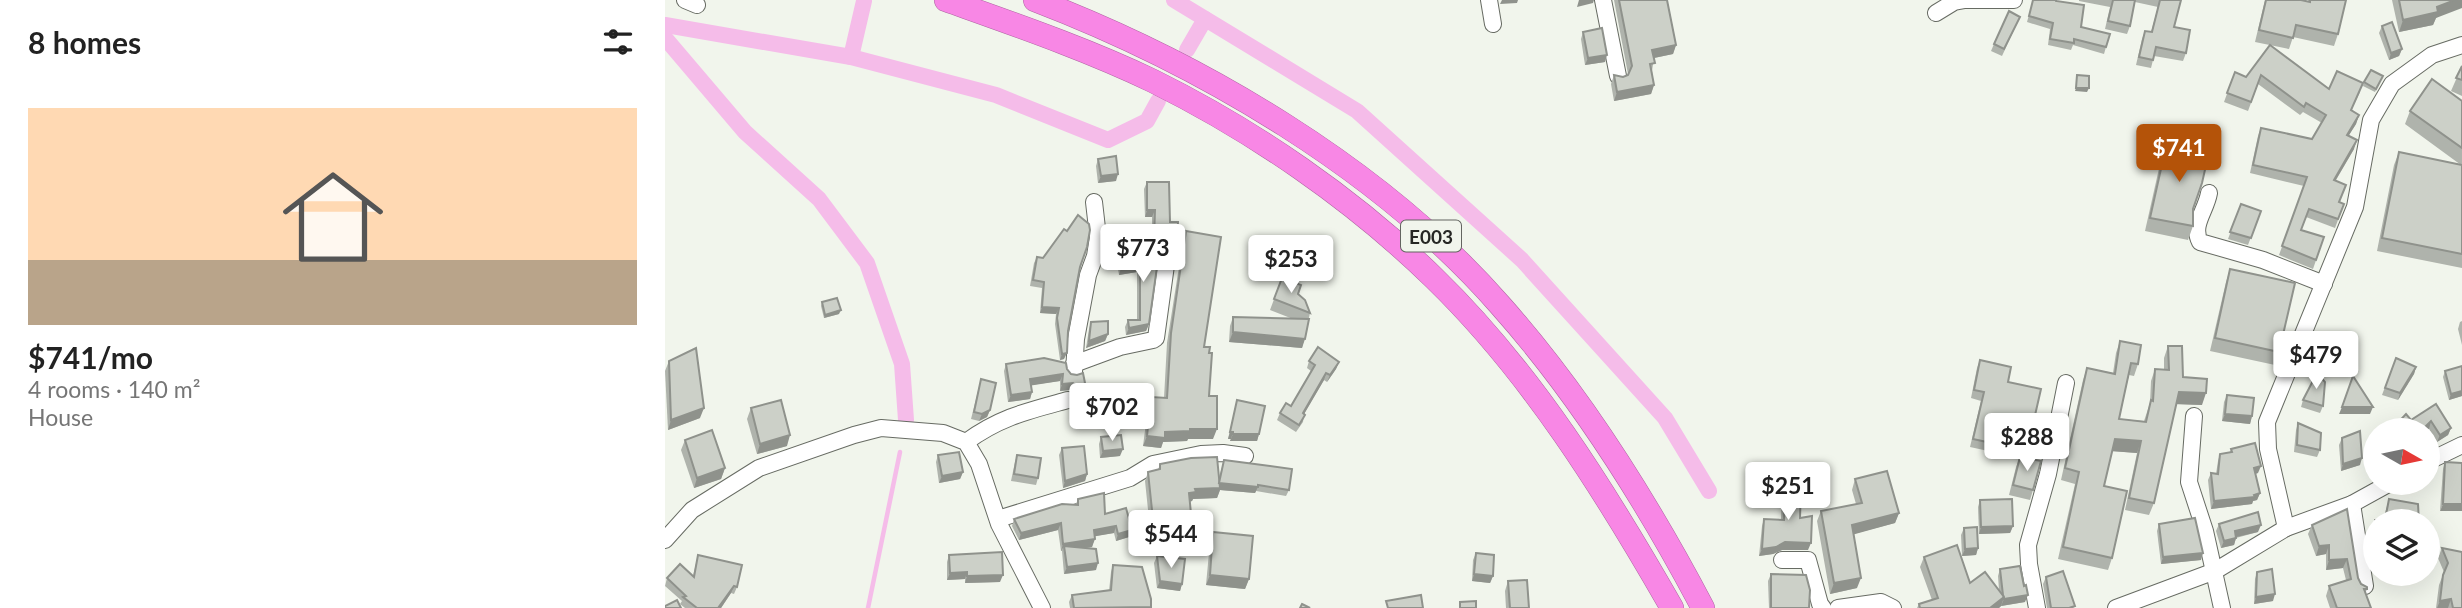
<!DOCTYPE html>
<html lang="en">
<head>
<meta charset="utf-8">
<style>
  body { margin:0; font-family:Lato,sans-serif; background:#f6f6f6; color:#222; height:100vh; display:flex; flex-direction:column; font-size:26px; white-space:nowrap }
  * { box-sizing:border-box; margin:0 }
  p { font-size:23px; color:#767676 }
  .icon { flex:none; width:38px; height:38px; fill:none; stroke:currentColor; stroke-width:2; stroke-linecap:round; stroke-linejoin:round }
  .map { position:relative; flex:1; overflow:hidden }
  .details { display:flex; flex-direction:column; background:#fff; width:665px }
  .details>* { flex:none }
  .needle { width:46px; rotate:99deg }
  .fabs { position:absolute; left:1698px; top:418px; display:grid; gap:14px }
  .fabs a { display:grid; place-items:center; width:77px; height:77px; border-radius:50%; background:#fff; box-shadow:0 7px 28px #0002; font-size:35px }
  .price { position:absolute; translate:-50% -60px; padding:0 16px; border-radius:7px; background:#fff; color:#222; font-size:23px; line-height:46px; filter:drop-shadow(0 2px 4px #0008) }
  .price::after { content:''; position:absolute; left:50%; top:42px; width:21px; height:16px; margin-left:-10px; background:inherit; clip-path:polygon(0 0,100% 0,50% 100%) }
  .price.active { background:#b45309; color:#fff }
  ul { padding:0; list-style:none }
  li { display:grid; align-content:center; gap:14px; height:371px; padding:0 28px }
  li span { display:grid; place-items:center; height:217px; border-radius:0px; color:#555 }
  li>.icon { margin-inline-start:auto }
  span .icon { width:126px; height:126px; fill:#fffc; stroke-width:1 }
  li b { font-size:30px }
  h2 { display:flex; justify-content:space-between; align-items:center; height:84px; padding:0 28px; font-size:30px }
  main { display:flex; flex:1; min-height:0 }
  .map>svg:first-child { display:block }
</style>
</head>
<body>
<main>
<section class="details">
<h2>8 homes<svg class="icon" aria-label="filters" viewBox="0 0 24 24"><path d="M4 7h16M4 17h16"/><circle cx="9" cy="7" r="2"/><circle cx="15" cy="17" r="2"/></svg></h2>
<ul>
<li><span style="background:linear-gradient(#ffd9b3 70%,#b9a48a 0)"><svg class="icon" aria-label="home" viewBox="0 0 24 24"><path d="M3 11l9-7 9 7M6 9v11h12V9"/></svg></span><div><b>$741/mo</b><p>4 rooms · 140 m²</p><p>House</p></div></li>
</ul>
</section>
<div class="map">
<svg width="1797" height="608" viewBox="0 0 1797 608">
  <rect width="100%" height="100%" fill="#f1f5ec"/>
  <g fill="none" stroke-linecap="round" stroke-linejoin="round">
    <!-- stream -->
    <polyline stroke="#f5bce9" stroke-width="4.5" points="203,608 235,452"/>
    <!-- canal -->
    <g stroke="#f5bce9" stroke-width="16">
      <polyline points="509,0 692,111 857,260 1000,418 1044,491"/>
      <polyline points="0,25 186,57 331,95 443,140 482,121 493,101"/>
      <polyline points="0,38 80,132 154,199 202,263 237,364 241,420"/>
      <polyline points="522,50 540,19"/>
      <polyline points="186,57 199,1"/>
    </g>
    <!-- minor casing -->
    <g stroke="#676b63" stroke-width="18">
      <g id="minor">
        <polyline points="20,0 32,5"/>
        <polyline points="824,0 828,24"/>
        <polyline points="938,0 953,76"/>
        <polyline points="1271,13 1289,2 1300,0 1349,0"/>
        <path d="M1544 193C1541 211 1526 225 1535 242L1598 260 1659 284"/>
        <polyline points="409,364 455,347 488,340 491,338 502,258"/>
        <polyline points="409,372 411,339 423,275 430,256 433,237 429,202"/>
        <polyline points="1529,416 1524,482 1540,531 1557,608"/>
        <path d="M301 442C335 417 363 411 403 400"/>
        <polyline points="1762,462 1797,445"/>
        <polyline points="1687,504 1700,586"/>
        <polyline points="333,519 465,478 488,464 536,454 558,453 580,456"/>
        <polyline points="1621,528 1687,504 1725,483"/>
        <polyline points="0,540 27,510 94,468 189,435 216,428 278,433 301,442 314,464 334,524 377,608"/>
        <polyline points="1117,560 1143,560 1155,604 1158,608"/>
        <polyline points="1173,608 1216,602 1228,608"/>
        <polyline points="1372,608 1364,564 1363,545 1383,474 1401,383"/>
        <polyline points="1451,608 1550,571 1621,528 1603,449 1602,422 1690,207 1706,120 1727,84 1767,55 1797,45"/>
      </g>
    </g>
    <!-- highway casing -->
    <g stroke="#ae65a1" stroke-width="24">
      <g id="highway">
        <path d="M281 0C351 25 421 49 488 81 589 131 688 199 769 278 866 372 940 491 1007 608"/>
        <path d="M370 0C537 64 716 169 835 305 916 396 981 500 1038 608"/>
      </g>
    </g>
    <!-- minor -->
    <use href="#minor" stroke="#fff" stroke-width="16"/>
    <!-- highway -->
    <use href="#highway" stroke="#f887e5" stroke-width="23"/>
  </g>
  <!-- wall -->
  <g fill="#afb3ac">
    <polygon points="949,0 1002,0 1011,45 1008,54 989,58 987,71 989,85 986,94 949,101 946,84 949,75 958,77 963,75 963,74"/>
    <polygon points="1368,0 1391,1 1416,27 1441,47 1439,54 1408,45 1406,50 1383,45 1385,29 1362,22"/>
    <polygon points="1414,0 1516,0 1509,27 1521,53 1518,61 1489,56 1486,68 1471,65 1477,39 1480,31 1486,32 1493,7 1470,2 1465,26 1462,34 1440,29 1445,7 1414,1"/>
    <polygon points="1600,0 1636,0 1643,1 1643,0 1681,0 1673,34 1669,46 1628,37 1624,49 1590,42"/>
    <polygon points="1727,0 1797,0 1771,18 1768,25 1734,32"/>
    <polygon points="1355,17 1337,56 1326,51 1329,44"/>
    <polygon points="1717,26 1737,49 1734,56 1724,60 1714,33"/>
    <polygon points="918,32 940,62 920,65 916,39"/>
    <polygon points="1605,45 1664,89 1695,92 1686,111 1694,115 1691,124 1684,135 1689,149 1671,180 1674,203 1679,204 1670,228 1641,217 1636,230 1659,237 1648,269 1614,255 1639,186 1585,173 1593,136 1596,128 1647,139 1657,123 1638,112 1635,115 1593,84 1583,111 1559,102 1570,72 1581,77"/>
    <polygon points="1797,66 1797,96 1786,91"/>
    <polygon points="1718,76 1710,92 1698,86 1699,82"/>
    <polygon points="1797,101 1797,268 1712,251 1729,165 1734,152 1796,165 1740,124 1745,111"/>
    <polygon points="1502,142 1528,226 1523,240 1480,231 1497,155"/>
    <polygon points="433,159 451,181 433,183 431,166"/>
    <polygon points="482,182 510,248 487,247 487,217 480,217 479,189"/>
    <polygon points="1576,204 1596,211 1583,245 1563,239"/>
    <polygon points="521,231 539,347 548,439 523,439 522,441 498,442 496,448 478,446 483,407 486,397 499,398 502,343 518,241"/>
    <polygon points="485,251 484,324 481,331 461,335 460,327 463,320 472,320 472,272 454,275 452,263 455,256"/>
    <polygon points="372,257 415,267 403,331 399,359 395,360 390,324 391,314 375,313 377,288 365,286 369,263"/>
    <polygon points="1565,269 1614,352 1610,365 1545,351 1561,282"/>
    <polygon points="617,278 633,294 645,313 637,348 564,342 565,326 568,317 628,319 605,310"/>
    <polygon points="157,302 174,314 159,318 156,306"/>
    <polygon points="1797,321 1797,345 1793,329 1795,322"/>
    <polygon points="426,322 443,334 440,341 421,348 424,329"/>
    <polygon points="1455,341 1473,364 1469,376 1464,375 1454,419 1479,421 1485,403 1486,381 1490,369 1499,370 1499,358 1503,346 1518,377 1537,405 1511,404 1489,503 1484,515 1460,510 1472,453 1447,451 1439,486 1447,558 1443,570 1393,559 1410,484 1396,480 1418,380 1422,368 1448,373 1451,353"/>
    <polygon points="1731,358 1751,367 1749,374 1733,400 1717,395"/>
    <polygon points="1315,360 1343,382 1368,424 1365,432 1344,428 1337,454 1305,447 1316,401 1306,398 1312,368"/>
    <polygon points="4,361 35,418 3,430 0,371"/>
    <polygon points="644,361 674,362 671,369 662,382 659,380 639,414 638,422 631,432 612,420 615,413 626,406 646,371 642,368"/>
    <polygon points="341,364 402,369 406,374 412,375 420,383 417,390 413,396 405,390 395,391 395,381 366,385 367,392 365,399 343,402 339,371"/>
    <polygon points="1797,366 1797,396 1784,400 1778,377 1780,371"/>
    <polygon points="316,379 325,410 322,417 314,421 306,419"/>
    <polygon points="1562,395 1587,416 1585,424 1557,421 1559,402"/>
    <polygon points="572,400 594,434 592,441 565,441 566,439 563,439"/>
    <polygon points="1638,400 1658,406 1655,413 1636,407"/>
    <polygon points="1771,404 1786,428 1783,435 1772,442 1764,429 1762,430 1726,430 1746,420"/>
    <polygon points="86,408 122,446 92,454 82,419"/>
    <polygon points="1633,423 1655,450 1652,457 1629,452 1631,430"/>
    <polygon points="436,437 455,456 435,458 434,444"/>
    <polygon points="1677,438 1695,465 1676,471 1674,445"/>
    <polygon points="20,440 60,468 56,479 29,488 16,450"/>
    <polygon points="397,448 422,474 420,481 398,488 394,455"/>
    <polygon points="1566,449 1593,473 1590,474 1595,493 1592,500 1588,501 1587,504 1546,509 1543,480 1546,473 1551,474 1553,461 1555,454 1565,453"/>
    <polygon points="273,455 298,472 295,479 274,483 271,462"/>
    <polygon points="352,455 373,478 371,485 346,481 350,462"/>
    <polygon points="1355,457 1368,490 1365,500 1344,495 1351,467"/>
    <polygon points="559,460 624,490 621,496 591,491 590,493 555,490 552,498 528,499 527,501 525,502 527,524 523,533 486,538 480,481 483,472 493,470 495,464 554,478"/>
    <polygon points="1780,462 1797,463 1775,511 1778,469"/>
    <polygon points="1190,479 1234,513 1230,523 1188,534 1192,588 1165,594 1152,521 1156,511 1191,504 1187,490"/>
    <polygon points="1120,484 1135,518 1143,550 1117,550 1108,554 1094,556 1097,526 1099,519 1116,520 1117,491"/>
    <polygon points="413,499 440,514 464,537 451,541 449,533 430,536 427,547 419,548 431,570 399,574 397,551 396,551 393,530 354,540 347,526 349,519 411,504"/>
    <polygon points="1724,499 1754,522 1710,522 1718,520"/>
    <polygon points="1315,500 1348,526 1345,533 1314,534 1313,507"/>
    <polygon points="1682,509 1693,578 1696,584 1702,589 1700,594 1706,608 1665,608 1661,596 1664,586 1681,580 1678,568 1661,570 1661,554 1651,556 1643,534 1647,525"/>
    <polygon points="1710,522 1710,547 1706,548 1706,531"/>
    <polygon points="1494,524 1536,560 1496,564 1492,531"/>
    <polygon points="1554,524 1593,532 1571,538 1569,545 1556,548 1551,531"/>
    <polygon points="1299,528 1313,548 1311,555 1297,556 1296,535"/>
    <polygon points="548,532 584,579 580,589 541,585 545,542"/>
    <polygon points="1777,548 1797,552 1797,608 1771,608 1774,585 1779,572 1773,558"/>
    <polygon points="811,553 828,576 825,583 807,581 808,560"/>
    <polygon points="33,555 72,587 69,594 66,593 56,608 20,608 15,604 17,601 0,586 2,578 28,576"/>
    <polygon points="284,555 335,582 300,583 300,579 282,580 282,562"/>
    <polygon points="492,556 517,584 515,591 492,588 489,563"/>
    <polygon points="1259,557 1305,583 1334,590 1333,576 1335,569 1360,602 1336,606 1334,608 1252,608 1254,604 1267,600 1255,567"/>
    <polygon points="448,565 485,608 405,608 404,602 407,595 444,591 446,572"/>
    <polygon points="1592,572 1608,601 1589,604 1590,579"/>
    <polygon points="1106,574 1144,608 1104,608 1103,581"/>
    <polygon points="1381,577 1409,608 1382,608 1378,584"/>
    <polygon points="843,581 864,608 841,608 840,591"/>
  </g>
  <!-- shaded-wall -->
  <g fill="#8f928c">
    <polygon points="837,0 853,0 852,3 835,4"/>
    <polygon points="914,0 929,0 928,3 912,7"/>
    <polygon points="1790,0 1797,0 1797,8 1771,18 1768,25 1734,32 1738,20"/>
    <polygon points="1011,45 1008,54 984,59 987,50"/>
    <polygon points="1737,49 1734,56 1724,60 1726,53"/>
    <polygon points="942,55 940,62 920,65 923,58"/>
    <polygon points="989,85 986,94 949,101 952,92"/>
    <polygon points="1411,88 1424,88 1422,92 1410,91"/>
    <polygon points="1694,115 1691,124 1679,143 1682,135"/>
    <polygon points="1692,140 1689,149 1666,188 1669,180"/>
    <polygon points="453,174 451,181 433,183 436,176"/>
    <polygon points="482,210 490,210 487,217 480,217"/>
    <polygon points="489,240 512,241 510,248 487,247"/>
    <polygon points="475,265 472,272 454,275 456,268"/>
    <polygon points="377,307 394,308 391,314 375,313"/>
    <polygon points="176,310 174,314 159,318 160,315"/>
    <polygon points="484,324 481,331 461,335 464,328"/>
    <polygon points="568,332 640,339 637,348 564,342"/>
    <polygon points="443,334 440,341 421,348 424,341"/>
    <polygon points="402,353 399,359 395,360 397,354"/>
    <polygon points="674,362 671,369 662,382 665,375"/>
    <polygon points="1751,367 1749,374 1733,400 1735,393"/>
    <polygon points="661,373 659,380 635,421 638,413"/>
    <polygon points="398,374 395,381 363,386 365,379"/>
    <polygon points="408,383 405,390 395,391 397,384"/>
    <polygon points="1797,391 1797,396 1784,400 1786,394"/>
    <polygon points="367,392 365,399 343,402 346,395"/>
    <polygon points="1514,392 1541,393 1537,405 1509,404"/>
    <polygon points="1677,407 1708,407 1705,414 1674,414"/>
    <polygon points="39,408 35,418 3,430 6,420"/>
    <polygon points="325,410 322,417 314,421 317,414"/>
    <polygon points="1560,414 1587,416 1585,424 1557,421"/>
    <polygon points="1766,421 1764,429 1762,430 1757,430"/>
    <polygon points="1786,428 1783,435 1772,442 1775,435"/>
    <polygon points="525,429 552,429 548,439 523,439 522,441 498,442 496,448 478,446 482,436 500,432"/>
    <polygon points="565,432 568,432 566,439 563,439"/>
    <polygon points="568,434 594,434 592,441 565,441"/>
    <polygon points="125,435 122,446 92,454 95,444"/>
    <polygon points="1450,439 1476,441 1472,453 1445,451"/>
    <polygon points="458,449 455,456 435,458 438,451"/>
    <polygon points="1697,458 1695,465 1676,471 1678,464"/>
    <polygon points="1596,466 1593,473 1586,475 1589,468"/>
    <polygon points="60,468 56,479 29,488 32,478"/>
    <polygon points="298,472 295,479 274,483 277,476"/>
    <polygon points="422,474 420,481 398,488 400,481"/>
    <polygon points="554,483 593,487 590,493 555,490 552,498 528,499 527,501 520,502 524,493 530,489"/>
    <polygon points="1595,493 1592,500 1588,501 1587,504 1546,509 1549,501"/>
    <polygon points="1778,504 1797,504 1797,511 1775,511"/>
    <polygon points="1234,513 1230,523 1183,536 1187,525"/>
    <polygon points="396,523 393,530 354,540 356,533"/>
    <polygon points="527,524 523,533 486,538 489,529"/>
    <polygon points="1596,525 1593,532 1567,538 1570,531"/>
    <polygon points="451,526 449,533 426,537 429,530"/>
    <polygon points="1348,526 1345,533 1314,534 1316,527"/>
    <polygon points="467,530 464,537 451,541 453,534"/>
    <polygon points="1571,538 1569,545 1556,548 1559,541"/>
    <polygon points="430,539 427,547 399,550 399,546 396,551 398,544"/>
    <polygon points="1120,542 1146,543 1143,550 1117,550 1108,554 1094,556 1097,549"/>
    <polygon points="1664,545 1661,554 1651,556 1654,546"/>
    <polygon points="1313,548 1311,555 1297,556 1300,549"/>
    <polygon points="1538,553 1536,560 1496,564 1498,557"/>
    <polygon points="1682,559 1678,568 1661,570 1664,560"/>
    <polygon points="433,563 431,570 399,574 402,567"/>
    <polygon points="302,572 300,579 282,580 285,573"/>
    <polygon points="809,574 828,576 825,583 807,581"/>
    <polygon points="338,575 335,582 300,583 302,576"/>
    <polygon points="545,575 584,579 580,589 541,585"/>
    <polygon points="1196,578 1192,588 1165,594 1169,583"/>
    <polygon points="495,581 517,584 515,591 492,588"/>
    <polygon points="69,586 66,593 56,608 53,608"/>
    <polygon points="1610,594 1608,601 1589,604 1591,597"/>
    <polygon points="1363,595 1360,602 1336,606 1339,599"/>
    <polygon points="1339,597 1336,606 1334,608 1325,608"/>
    <polygon points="1786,599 1783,608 1772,608 1775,601"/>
  </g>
  <!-- building -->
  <g fill="#ccd0c8" stroke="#8f928c" stroke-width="2">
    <polygon points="954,0 1002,0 1011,45 987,50 990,63 985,64 989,85 952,92 949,75 958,77 963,75 967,66"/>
    <polygon points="1368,0 1391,0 1391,1 1419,5 1416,27 1445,34 1441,47 1409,39 1409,43 1385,39 1388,23 1364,16"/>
    <polygon points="1448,0 1470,0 1465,26 1443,21"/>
    <polygon points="1495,0 1516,0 1509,27 1525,30 1521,53 1491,47 1488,60 1474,57 1480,31 1487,32"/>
    <polygon points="1601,0 1636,0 1645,2 1645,0 1681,0 1673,34 1631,25 1628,38 1594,30"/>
    <polygon points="1734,0 1790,0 1772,7 1773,12 1738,20"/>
    <polygon points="1344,11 1355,17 1339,49 1329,44"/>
    <polygon points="1727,22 1737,49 1726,53 1717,26"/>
    <polygon points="937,28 942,55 923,58 918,32"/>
    <polygon points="1605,45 1664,89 1672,71 1698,83 1686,110 1694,115 1682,135 1692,140 1669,180 1681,185 1674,202 1679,204 1673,219 1644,209 1636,230 1659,237 1651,260 1617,246 1642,177 1588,165 1596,128 1647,139 1661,115 1641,103 1639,107 1596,75 1586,102 1562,93 1570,72 1581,77"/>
    <polygon points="1797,66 1797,80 1791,78"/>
    <polygon points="1706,70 1718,76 1711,89 1699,82"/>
    <polygon points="1412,75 1424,76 1424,88 1411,88"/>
    <polygon points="1767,79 1797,101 1797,148 1745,111"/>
    <polygon points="1502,142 1544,152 1537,183 1528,209 1528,226 1485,218"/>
    <polygon points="1734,152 1797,165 1797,254 1717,238"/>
    <polygon points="451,156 453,174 436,176 433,159"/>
    <polygon points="482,182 504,182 505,222 513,222 512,241 489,240 490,210 482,210"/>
    <polygon points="1576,204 1596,211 1586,238 1565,232"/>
    <polygon points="413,215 424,224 425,230 422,247 415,267 403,331 402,353 397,354 392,318 394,308 377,307 379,282 368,280 372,257 378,258 399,229 402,231"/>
    <polygon points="521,231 556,237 539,347 545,347 544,353 547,353 544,396 552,396 552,429 525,429 525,431 500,432 500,438 482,436 486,397 502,398 506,333"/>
    <polygon points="485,251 487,267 492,267 484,324 464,328 463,320 475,320 475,265 456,268 455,256"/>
    <polygon points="1565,269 1630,283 1614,352 1550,338"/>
    <polygon points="617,278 636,285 633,294 640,300 645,313 609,299"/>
    <polygon points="172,298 176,310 160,315 157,302"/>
    <polygon points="568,317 644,319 640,339 568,332"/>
    <polygon points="443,321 443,334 424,341 426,322"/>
    <polygon points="1455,341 1476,345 1473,364 1466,363 1454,419 1481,422 1486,400 1488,401 1490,369 1504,370 1503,346 1517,346 1518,377 1542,379 1541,393 1514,392 1489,503 1464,498 1476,441 1450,439 1439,486 1462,491 1447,558 1398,547 1414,472 1400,468 1422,368 1450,374"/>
    <polygon points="653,347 674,362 665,375 661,373 638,413 640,415 634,425 615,413 621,403 626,406 650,365 644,361"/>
    <polygon points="31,348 39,408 6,420 4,361"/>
    <polygon points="379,358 401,363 402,369 406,374 412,375 418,373 420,383 415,389 408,383 397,384 398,374 365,379 367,392 346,395 341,364"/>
    <polygon points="1731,358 1751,367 1735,393 1720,388"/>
    <polygon points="1315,360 1346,367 1343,382 1376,389 1368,424 1346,419 1340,446 1308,439 1319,392 1309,390"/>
    <polygon points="1797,366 1797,391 1786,394 1780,371"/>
    <polygon points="1652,373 1660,382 1658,406 1638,400"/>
    <polygon points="1688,376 1708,407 1677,407"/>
    <polygon points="316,379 331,383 325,410 317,414 309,412"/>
    <polygon points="1562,395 1589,398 1587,416 1560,414"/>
    <polygon points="116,400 125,435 95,444 86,408"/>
    <polygon points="572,400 600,406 594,434 568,434 568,432 565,432"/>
    <polygon points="1771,404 1786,428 1775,435 1766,421 1757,430 1726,430 1741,414 1746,420"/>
    <polygon points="1633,423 1656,433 1655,450 1632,445"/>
    <polygon points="47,430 60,468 32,478 20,440"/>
    <polygon points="1695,431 1697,458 1678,464 1677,438"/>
    <polygon points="456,435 458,449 438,451 436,437"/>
    <polygon points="1590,443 1596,466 1589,468 1595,493 1589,495 1590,497 1549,501 1546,473 1553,474 1555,454 1567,452 1566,449"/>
    <polygon points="419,446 422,474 400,481 397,448"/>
    <polygon points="294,452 298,472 277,476 273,455"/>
    <polygon points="352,455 376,458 373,478 349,474"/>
    <polygon points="552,457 555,488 530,489 531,492 524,493 527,524 489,529 483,472 495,469 495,464 526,458"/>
    <polygon points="1355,457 1376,461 1368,490 1348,485"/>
    <polygon points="559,460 627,469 624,490 593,485 593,487 554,483"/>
    <polygon points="1780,462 1797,463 1797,504 1778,504"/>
    <polygon points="1222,471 1234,513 1187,525 1196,578 1169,583 1156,511 1197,503 1190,479"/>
    <polygon points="1120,484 1136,485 1135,518 1147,516 1146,543 1120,542 1111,547 1097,549 1099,519 1119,520"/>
    <polygon points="439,493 440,514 461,508 467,530 453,534 451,526 429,530 430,539 398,544 396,523 356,533 349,519 397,504 413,505 413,499"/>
    <polygon points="1347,499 1348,526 1316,527 1315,500"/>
    <polygon points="1724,499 1753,504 1754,522 1743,522 1738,518 1737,522 1710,522 1710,520 1720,520"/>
    <polygon points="1682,509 1693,578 1696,584 1702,587 1702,589 1699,589 1706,608 1672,608 1664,586 1686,579 1682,559 1664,560 1664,545 1654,546 1647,525"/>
    <polygon points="1593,512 1596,525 1570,531 1571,538 1559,541 1554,524"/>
    <polygon points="1530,518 1538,553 1498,557 1494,524"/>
    <polygon points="1312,527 1313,548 1300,549 1299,528"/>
    <polygon points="548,532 588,536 584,579 545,575"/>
    <polygon points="1292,545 1305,583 1320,572 1339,597 1325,608 1255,608 1254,604 1273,598 1259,557"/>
    <polygon points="399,546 431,549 433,563 402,567"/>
    <polygon points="1777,548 1797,552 1797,608 1788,608 1786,599 1775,601 1778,575 1783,563"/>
    <polygon points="337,552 338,575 302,576 302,572 285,573 284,555"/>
    <polygon points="811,553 829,555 828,576 809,574"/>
    <polygon points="33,555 77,565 72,587 69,586 53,608 32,608 18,597 21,596 2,578 15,564 29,577"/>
    <polygon points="492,556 520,559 517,584 495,581"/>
    <polygon points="448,565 477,567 486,599 486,607 409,608 407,595 446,590"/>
    <polygon points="1355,566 1359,586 1361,585 1363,595 1339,599 1339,597 1338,595 1335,569"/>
    <polygon points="1607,569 1610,594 1591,597 1592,572"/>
    <polygon points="1398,571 1410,606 1404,608 1386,608 1381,577"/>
    <polygon points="1106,574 1141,575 1145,590 1144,608 1106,608"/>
    <polygon points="862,580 864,608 845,608 843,581"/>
    <polygon points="756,595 758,608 723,608 721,601"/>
    <polygon points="12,600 16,608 0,608 0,606"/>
    <polygon points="811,601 811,608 795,608 795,602"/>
    <polygon points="637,604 645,608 635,608"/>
  </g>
  <g text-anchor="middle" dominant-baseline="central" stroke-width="6" stroke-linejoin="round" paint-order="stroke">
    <!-- shield labels -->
    <rect fill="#f1f5ec" stroke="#636560" stroke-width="2" x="736" y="220.5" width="60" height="31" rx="5"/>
    <g font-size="19" font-weight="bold" fill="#262724">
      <text x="766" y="236">E003</text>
    </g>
  </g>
</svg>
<div class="fabs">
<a><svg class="needle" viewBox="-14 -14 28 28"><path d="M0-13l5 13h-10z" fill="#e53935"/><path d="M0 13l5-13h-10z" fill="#767676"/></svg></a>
<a><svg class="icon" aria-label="layers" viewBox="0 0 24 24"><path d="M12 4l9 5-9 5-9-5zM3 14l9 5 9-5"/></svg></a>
</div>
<b class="price active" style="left:1514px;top:184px">$741</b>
<b class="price" style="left:478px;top:284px">$773</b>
<b class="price" style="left:626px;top:295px">$253</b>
<b class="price" style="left:1651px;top:391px">$479</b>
<b class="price" style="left:447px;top:443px">$702</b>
<b class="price" style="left:1362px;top:473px">$288</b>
<b class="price" style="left:1123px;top:522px">$251</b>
<b class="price" style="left:506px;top:570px">$544</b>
</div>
</main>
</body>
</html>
